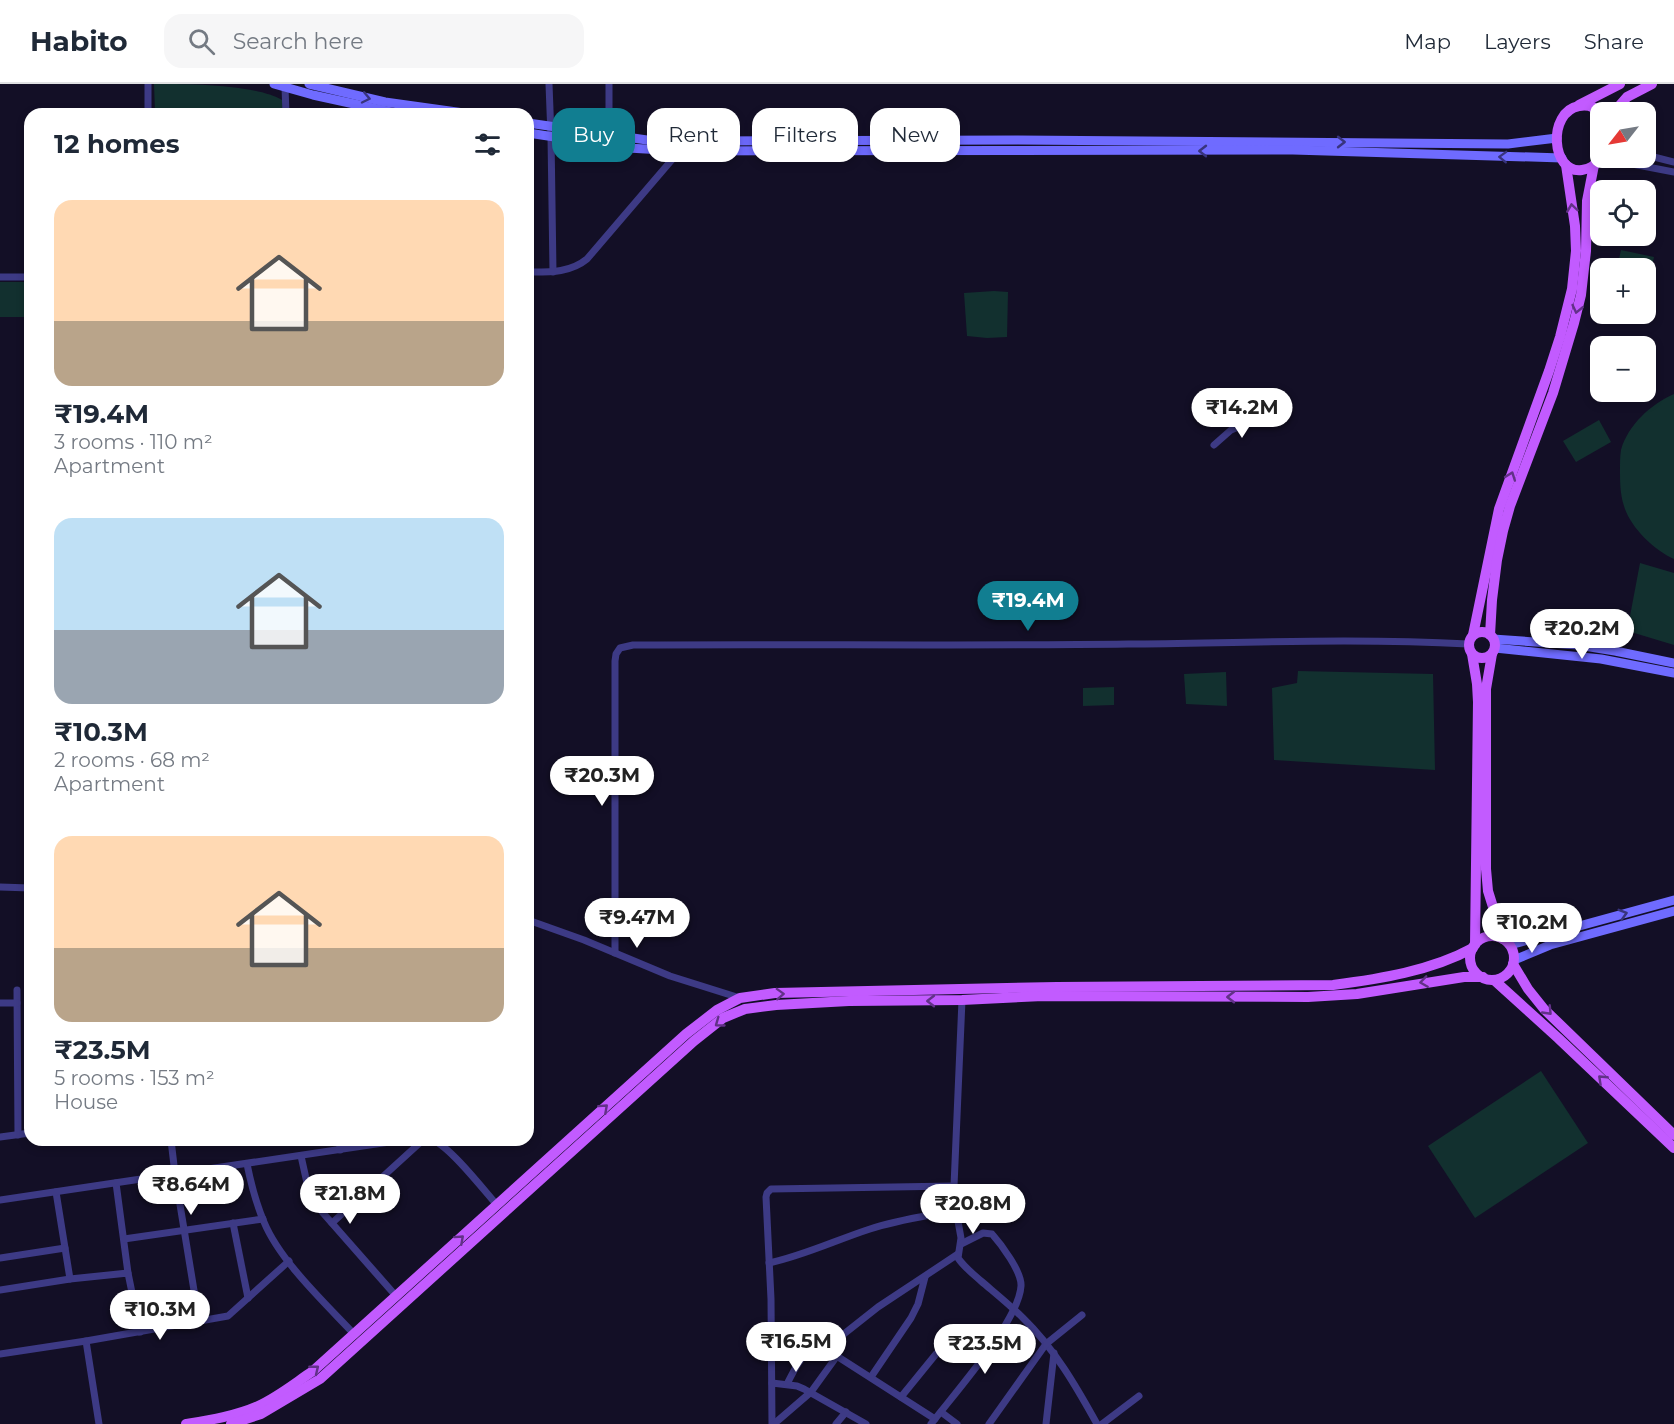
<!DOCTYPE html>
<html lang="en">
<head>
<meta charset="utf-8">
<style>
  body { margin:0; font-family:Montserrat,sans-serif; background:#f6f6f7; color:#1f2937; height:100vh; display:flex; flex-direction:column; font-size:22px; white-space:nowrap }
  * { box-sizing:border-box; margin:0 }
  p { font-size:20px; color:#747a83 }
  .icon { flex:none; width:33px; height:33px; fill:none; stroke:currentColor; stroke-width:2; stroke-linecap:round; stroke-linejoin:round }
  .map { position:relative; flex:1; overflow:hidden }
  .sheet { position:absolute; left:24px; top:24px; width:510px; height:1038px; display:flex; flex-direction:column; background:#fff; border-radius:18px; box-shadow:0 3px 9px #0003 }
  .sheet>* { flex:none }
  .banner { position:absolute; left:552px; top:24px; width:570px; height:54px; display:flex; gap:12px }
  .needle { width:39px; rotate:239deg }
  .fabs { position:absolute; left:1590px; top:18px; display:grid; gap:12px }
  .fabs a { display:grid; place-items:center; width:66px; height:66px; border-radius:12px; background:#fff; box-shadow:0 3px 9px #0003; font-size:30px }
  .price { position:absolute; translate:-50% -51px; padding:0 14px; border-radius:21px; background:#fff; color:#222; font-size:20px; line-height:39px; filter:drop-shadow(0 2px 3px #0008) }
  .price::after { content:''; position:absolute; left:50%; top:36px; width:18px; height:14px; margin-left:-9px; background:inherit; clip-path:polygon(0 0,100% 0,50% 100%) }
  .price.active { background:#117e91; color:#fff }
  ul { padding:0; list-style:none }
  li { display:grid; align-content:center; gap:12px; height:318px; padding:0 30px }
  li span { display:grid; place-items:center; height:186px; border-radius:18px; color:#555 }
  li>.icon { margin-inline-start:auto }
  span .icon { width:108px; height:108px; fill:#fffc; stroke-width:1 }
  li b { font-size:26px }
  h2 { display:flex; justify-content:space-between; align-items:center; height:72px; padding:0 30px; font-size:26px }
  .pill { padding:0 21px; border-radius:18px; background:#fff; box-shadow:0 3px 9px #0003; font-size:21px; line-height:54px }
  .pill.active { background:#117e91; color:#fff }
  header { display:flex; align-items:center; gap:36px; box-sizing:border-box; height:84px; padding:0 30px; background:#fff; border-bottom:2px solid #e0e1e3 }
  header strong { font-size:28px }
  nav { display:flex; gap:33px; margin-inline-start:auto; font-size:21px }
  .search { width:420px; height:54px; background:#f6f6f7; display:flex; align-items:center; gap:15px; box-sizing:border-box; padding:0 21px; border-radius:18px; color:#747a83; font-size:22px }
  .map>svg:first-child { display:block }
</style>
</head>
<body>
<header>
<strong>Habito</strong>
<div class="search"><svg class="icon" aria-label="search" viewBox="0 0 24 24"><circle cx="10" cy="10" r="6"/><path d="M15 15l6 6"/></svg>Search here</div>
<nav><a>Map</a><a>Layers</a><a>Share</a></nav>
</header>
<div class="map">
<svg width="1674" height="1340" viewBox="0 0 1674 1340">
  <rect width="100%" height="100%" fill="#130f26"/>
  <!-- green -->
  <g fill="#12302f">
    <path d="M154 0C187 0 255 0 282 16L283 25 272 27 155 28Z"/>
    <polygon points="1621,166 1654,173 1650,191 1646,190 1646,184 1617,184"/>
    <rect x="0" y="198" width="30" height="35"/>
    <polygon points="994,207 1008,208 1007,253 987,254 967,252 964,209"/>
    <path d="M1674 310V475C1654 466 1630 443 1624 422 1620 410 1620 397 1620 385 1620 379 1620 372 1621 366 1628 341 1651 320 1674 310Z"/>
    <polygon points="1599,336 1611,358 1576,378 1563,357"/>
    <polygon points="1640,479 1674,489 1674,561 1631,548 1627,548"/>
    <polygon points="1298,587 1433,590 1435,686 1274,676 1272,604 1297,599"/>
    <polygon points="1226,588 1227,622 1186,620 1184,590"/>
    <polygon points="1114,603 1114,621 1083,622 1083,604"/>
    <polygon points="1541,987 1588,1059 1475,1134 1428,1062"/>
  </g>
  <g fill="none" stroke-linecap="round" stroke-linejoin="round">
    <!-- street -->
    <g stroke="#3d3a85" stroke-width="7">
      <polyline points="148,0 148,30"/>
      <polyline points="549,0 551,52 553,188"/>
      <polyline points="609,0 609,54"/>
      <polyline points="285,3 286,30"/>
      <polyline points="1646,71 1674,78"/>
      <polyline points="1601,74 1674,88"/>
      <path d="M528 188C549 188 570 189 587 175L688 57"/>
      <polyline points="0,193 30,193"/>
      <polyline points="1214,361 1231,346 1260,334"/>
      <polyline points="0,803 30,804"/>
      <polyline points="528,836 584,856 670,892 740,914"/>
      <path d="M615 869V577L616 570 620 564 633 561C798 560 963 562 1128 560 1241 559 1355 554 1468 560"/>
      <polyline points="17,906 18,1051"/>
      <path d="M962 916 954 1102 956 1126 961 1154 958 1174C964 1183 973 1190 981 1197 995 1209 1010 1221 1023 1234 1054 1264 1076 1302 1097 1340"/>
      <polyline points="0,919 17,919"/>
      <polyline points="0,1053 30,1049"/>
      <polyline points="171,1056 175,1090 199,1237"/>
      <polyline points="340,1056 340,1066"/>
      <path d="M433 1056C451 1064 483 1105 497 1121"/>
      <polyline points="301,1072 309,1108 323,1129 396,1212"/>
      <path d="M247 1080C251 1100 256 1119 264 1138 280 1177 325 1219 354 1250"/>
      <polyline points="116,1099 128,1189"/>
      <polyline points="56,1108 70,1195"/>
      <polyline points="0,1116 403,1056"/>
      <polyline points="233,1139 248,1214"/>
      <polyline points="332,1139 423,1056"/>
      <polyline points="124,1155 263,1135"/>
      <polyline points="0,1174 65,1164"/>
      <path d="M769 1179C803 1172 836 1156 870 1145 897 1136 927 1132 956 1126"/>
      <polyline points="0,1206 70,1195 128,1189 140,1248"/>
      <polyline points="86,1257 99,1340"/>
      <polyline points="0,1270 86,1257 228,1232 289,1177"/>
      <polyline points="871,1293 911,1234 918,1220 925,1193"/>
      <polyline points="772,1299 797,1302 804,1305 866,1340"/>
      <path d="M787 1300C798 1279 803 1263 831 1262"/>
      <polyline points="901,1313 936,1270"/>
      <polyline points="941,1328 957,1340"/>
      <polyline points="935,1335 832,1269 831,1262 835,1257 878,1223 958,1170"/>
      <polyline points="772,1340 771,1215 766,1113 767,1109 771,1105 954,1102"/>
      <polyline points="774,1340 811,1308 837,1272"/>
      <polyline points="836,1340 846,1328"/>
      <path d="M931 1340C954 1310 1019 1237 1021 1202 1022 1188 1001 1160 992 1150L983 1149 961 1160"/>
      <polyline points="989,1340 1046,1260 1082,1231"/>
      <polyline points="1046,1340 1054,1269"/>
      <polyline points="1102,1340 1139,1312"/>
    </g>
    <!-- secondary -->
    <g stroke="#6f6bff" stroke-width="9">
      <polyline points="274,0 313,11 400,30"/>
      <polyline points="309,0 385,18 471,30"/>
      <polyline points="528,39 647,56 703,57 1018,56 1508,60 1557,54"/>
      <polyline points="528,49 628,64 680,67 1293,66 1562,74"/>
      <polyline points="1493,555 1578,561 1615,567 1674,579"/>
      <polyline points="1495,564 1601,575 1674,589"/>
      <polyline points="1510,861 1674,816"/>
      <polyline points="1514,876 1550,861 1674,827"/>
    </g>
    <!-- primary -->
    <g stroke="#c25bff" stroke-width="10">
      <polyline points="1579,21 1620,0"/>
      <polyline points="1614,28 1627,13 1652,0"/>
      <path d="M1600 29C1595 23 1588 20 1579 22 1547 28 1551 90 1582 86 1590 85 1597 80 1601 74"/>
      <circle cx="1482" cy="561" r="13"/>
      <polyline points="1473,551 1499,425 1549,287 1560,253 1572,205 1576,167 1575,142 1566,81"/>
      <polyline points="1490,551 1492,516 1497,476 1503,447 1510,422 1553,309 1574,239 1581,211 1586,167 1587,117 1594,81"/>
      <polyline points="1472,570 1477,600 1478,618 1475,861"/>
      <polyline points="1492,570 1486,605 1486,785 1488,807 1503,855"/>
      <circle cx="1492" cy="874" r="22"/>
      <polyline points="1513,880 1528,905 1544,925 1674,1051"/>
      <polyline points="1494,896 1558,954 1674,1064"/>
      <path d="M186 1340C210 1336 235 1332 258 1322 278 1313 295 1299 313 1287L686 950 717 926 740 914 775 909 1057 903 1333 901C1379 895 1431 887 1473 864"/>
      <polyline points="231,1340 261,1330 320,1295 694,957 723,934 745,925 776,921 849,917 962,916 1043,912 1308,913 1357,910 1464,893 1483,893"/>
    </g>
  </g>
  <!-- one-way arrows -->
  <defs><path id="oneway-chevron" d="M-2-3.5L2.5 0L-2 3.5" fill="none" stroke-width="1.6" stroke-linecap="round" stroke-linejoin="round" transform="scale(1.5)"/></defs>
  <g stroke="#38347d">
    <use href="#oneway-chevron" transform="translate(366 14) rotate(12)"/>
    <use href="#oneway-chevron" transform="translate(1341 58)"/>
    <use href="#oneway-chevron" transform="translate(1203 67) rotate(-180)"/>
    <use href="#oneway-chevron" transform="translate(1503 73) rotate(-178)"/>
    <use href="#oneway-chevron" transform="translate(1623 830) rotate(-16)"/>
  </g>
  <g stroke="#623188">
    <use href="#oneway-chevron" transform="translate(1572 124) rotate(-98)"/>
    <use href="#oneway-chevron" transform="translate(1577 225) rotate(103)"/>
    <use href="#oneway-chevron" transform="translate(1511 392) rotate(-70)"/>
    <use href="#oneway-chevron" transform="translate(1424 898) rotate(172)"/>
    <use href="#oneway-chevron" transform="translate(780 910) rotate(-2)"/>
    <use href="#oneway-chevron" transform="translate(1231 913) rotate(-180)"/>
    <use href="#oneway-chevron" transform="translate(931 917) rotate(180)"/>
    <use href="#oneway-chevron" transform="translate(1548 927) rotate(46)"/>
    <use href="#oneway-chevron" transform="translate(719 939) rotate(144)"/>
    <use href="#oneway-chevron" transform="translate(1602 995) rotate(-137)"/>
    <use href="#oneway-chevron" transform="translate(604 1024) rotate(-42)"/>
    <use href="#oneway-chevron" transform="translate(460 1155) rotate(-42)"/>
    <use href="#oneway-chevron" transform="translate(315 1285) rotate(-39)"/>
  </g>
</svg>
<div class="fabs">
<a><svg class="needle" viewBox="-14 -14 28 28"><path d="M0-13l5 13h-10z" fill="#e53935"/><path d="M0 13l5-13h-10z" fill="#747a83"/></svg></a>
<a><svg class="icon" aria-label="locate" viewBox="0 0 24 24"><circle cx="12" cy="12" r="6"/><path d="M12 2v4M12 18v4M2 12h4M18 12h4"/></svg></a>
<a>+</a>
<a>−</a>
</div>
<b class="price" style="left:1242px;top:355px">₹14.2M</b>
<b class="price active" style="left:1028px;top:548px">₹19.4M</b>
<b class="price" style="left:1582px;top:576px">₹20.2M</b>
<b class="price" style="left:602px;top:723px">₹20.3M</b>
<b class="price" style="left:637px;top:865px">₹9.47M</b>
<b class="price" style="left:1532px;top:870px">₹10.2M</b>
<b class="price" style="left:191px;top:1132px">₹8.64M</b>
<b class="price" style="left:350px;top:1141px">₹21.8M</b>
<b class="price" style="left:973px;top:1151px">₹20.8M</b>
<b class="price" style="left:160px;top:1257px">₹10.3M</b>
<b class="price" style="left:796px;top:1289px">₹16.5M</b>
<b class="price" style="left:985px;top:1291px">₹23.5M</b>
<div class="banner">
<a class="pill active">Buy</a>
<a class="pill">Rent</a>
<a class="pill">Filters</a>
<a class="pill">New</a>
</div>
<section class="sheet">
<h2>12 homes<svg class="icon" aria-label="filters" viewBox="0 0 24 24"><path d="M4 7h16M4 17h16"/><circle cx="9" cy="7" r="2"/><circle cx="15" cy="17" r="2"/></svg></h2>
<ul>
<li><span style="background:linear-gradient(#ffd9b3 65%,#b9a48a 0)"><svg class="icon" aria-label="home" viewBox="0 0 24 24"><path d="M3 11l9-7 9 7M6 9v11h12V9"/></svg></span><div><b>₹19.4M</b><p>3 rooms · 110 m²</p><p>Apartment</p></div></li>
<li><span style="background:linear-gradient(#bfe0f5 60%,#9aa5b1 0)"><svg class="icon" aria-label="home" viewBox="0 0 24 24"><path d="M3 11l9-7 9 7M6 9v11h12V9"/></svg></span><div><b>₹10.3M</b><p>2 rooms · 68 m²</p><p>Apartment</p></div></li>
<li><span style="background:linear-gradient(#ffd9b3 60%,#b9a48a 0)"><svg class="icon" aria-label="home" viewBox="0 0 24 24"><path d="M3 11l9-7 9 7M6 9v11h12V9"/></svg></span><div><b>₹23.5M</b><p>5 rooms · 153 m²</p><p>House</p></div></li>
</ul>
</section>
</div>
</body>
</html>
